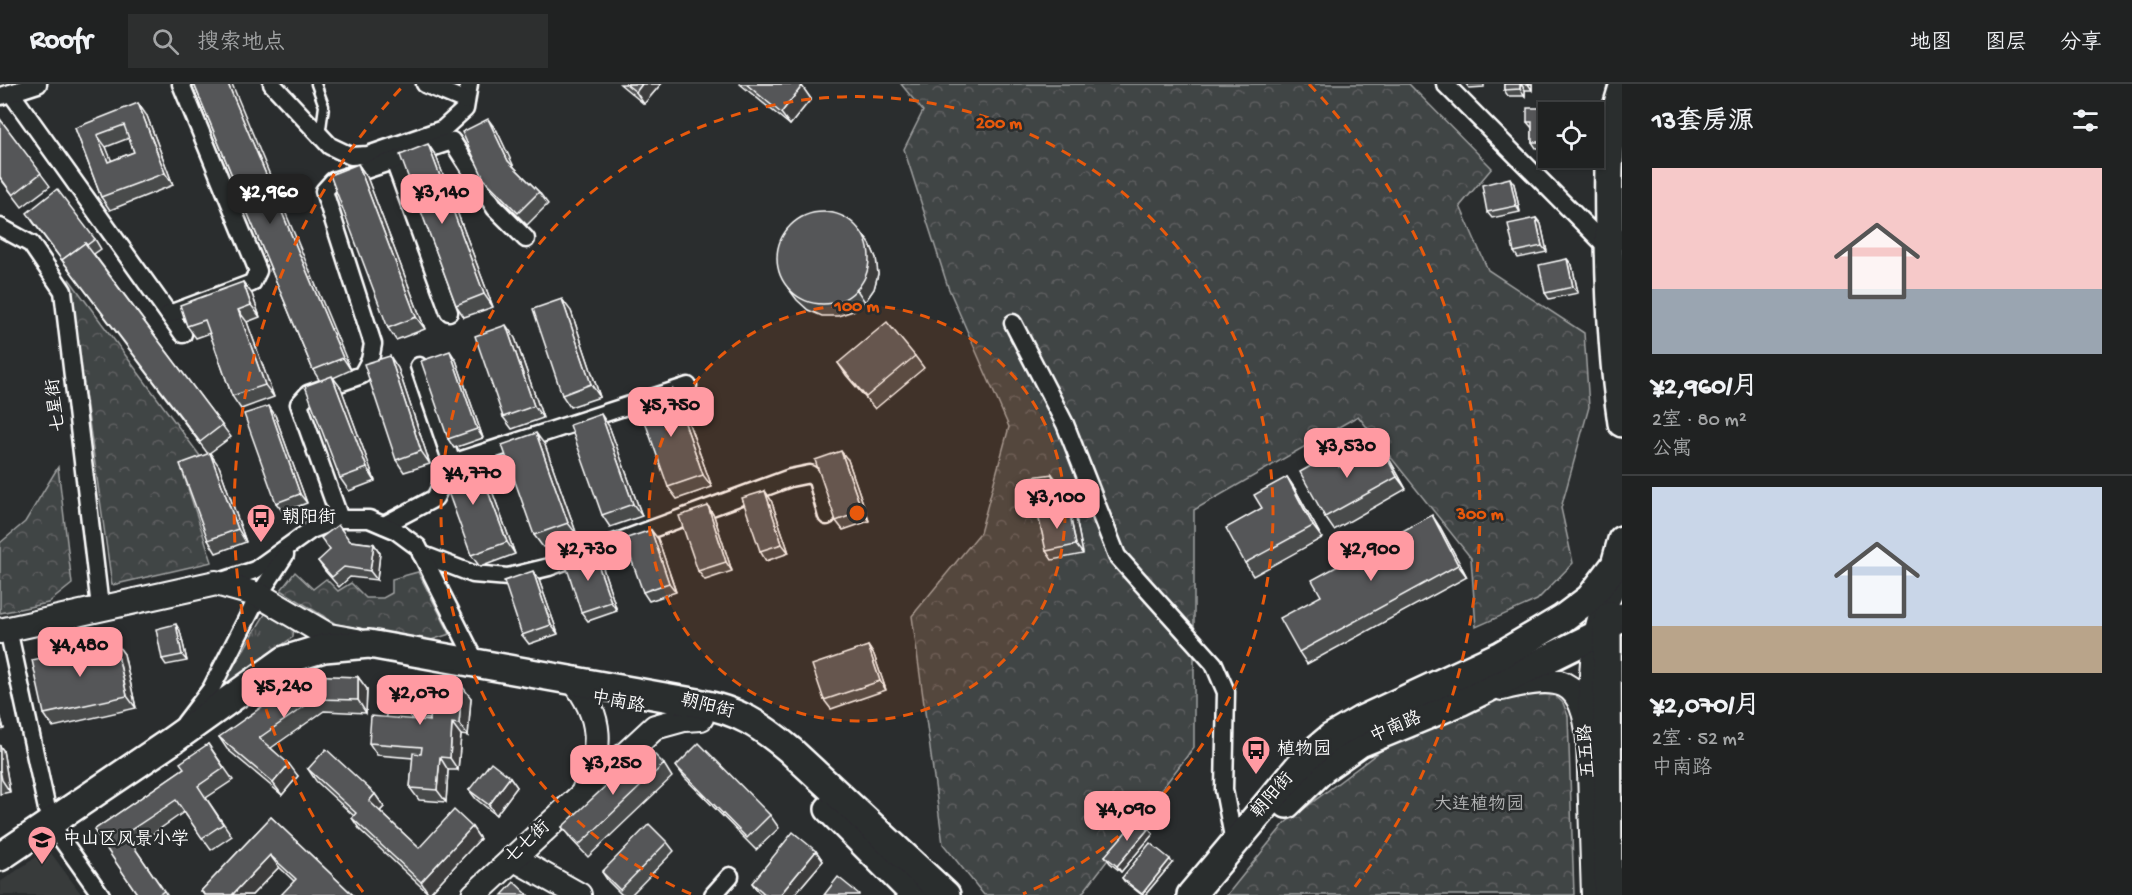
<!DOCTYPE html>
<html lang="zh">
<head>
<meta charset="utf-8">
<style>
  body { margin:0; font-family:"Gochi Hand","LXGW WenKai TC",sans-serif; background:#2d2f2f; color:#f1f3f6; height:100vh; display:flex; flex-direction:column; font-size:22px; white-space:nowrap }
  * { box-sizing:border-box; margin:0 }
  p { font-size:20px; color:#a2a4a5 }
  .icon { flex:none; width:33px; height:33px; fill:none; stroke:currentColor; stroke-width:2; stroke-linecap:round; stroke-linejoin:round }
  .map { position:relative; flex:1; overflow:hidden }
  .side { display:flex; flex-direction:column; background:#202222; width:510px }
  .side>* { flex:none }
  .fabs { position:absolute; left:1538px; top:18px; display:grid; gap:12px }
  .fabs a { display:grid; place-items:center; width:66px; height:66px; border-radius:0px; background:#202222; box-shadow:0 2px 4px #0004,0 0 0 2px #3d3f40; font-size:30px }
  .price { position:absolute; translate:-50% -51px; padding:0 14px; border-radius:12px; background:#ff9aa2; color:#111; font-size:20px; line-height:39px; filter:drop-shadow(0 2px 3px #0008) }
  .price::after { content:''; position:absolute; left:50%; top:36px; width:18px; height:14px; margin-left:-9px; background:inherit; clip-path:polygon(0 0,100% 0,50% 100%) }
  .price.selected { background:#222; color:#fff }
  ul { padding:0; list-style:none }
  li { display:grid; align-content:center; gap:12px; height:318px; padding:0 30px }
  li+li { border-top:2px solid #3d3f40 }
  li span { display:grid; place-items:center; height:186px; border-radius:0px; color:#555 }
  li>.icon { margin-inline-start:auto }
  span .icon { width:108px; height:108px; fill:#fffc; stroke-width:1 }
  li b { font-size:26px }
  h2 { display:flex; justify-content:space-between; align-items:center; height:72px; padding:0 30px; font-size:26px }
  header { display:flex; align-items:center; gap:36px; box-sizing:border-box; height:84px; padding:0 30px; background:#202222; border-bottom:2px solid #3d3f40 }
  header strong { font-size:28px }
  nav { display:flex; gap:33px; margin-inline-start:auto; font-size:21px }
  .search { width:420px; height:54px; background:#2d2f2f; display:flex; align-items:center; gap:15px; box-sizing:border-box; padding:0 21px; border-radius:0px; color:#a2a4a5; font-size:22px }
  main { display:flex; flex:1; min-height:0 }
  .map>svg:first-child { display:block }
</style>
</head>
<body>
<header>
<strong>Roofr</strong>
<div class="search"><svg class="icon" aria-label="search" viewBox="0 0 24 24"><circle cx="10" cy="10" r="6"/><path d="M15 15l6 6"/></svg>搜索地点</div>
<nav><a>地图</a><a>图层</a><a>分享</a></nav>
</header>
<main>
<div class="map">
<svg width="1622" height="811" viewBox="0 0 1622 811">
  <defs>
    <pattern id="grass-tufts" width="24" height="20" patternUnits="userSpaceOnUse" patternTransform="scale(1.5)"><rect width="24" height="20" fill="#414445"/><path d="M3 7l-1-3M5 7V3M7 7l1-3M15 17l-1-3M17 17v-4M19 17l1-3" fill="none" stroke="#5e6061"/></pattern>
    <pattern id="forest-crowns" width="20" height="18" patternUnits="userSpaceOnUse" patternTransform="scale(1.5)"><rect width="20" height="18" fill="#414445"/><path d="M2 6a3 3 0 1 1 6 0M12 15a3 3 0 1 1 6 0" fill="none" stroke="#5e6061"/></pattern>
  </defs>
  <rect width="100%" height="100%" fill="#2a2d2e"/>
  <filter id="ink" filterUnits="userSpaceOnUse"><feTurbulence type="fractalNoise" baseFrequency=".0167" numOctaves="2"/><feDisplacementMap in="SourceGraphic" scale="12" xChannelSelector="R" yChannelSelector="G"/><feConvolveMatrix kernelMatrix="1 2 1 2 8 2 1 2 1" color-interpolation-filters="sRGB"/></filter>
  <g filter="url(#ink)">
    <!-- built -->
    <polygon fill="#373a3b" points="48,765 82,811 0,811 0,798"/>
    <!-- grass -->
    <polygon fill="url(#grass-tufts)" stroke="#a0a2a2" stroke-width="1.5" points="268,525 294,542 293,553 220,605"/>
    <!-- forest -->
    <g fill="url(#forest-crowns)" stroke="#a0a2a2" stroke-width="1.5">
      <polygon points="901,0 1409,0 1492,84 1460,122 1488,186 1584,249 1589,323 1561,424 1573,479 1537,516 1476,543 1471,474 1358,332 1194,426 1194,663 1081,811 984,811 943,760 912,532 980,449 1009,343 948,203 904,65 923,27"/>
      <polygon points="69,195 203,376 182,386 212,478 112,501"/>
      <polygon points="58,383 72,500 48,519 0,529 0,459 25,438"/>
      <polygon points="295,488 313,505 326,495 338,507 351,499 366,514 383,514 392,509 392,495 418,488 450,550 428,557 336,540 281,506"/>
      <polygon points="1515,607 1551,607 1563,619 1568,632 1574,811 1227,811 1285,739 1383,665"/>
    </g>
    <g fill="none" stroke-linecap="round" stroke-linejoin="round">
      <!-- lane casing -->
      <g stroke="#fff" stroke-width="13">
        <polyline id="lane" points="316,0 324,22 320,52"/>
      </g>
      <!-- street casing -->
      <g stroke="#fff" stroke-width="21">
        <g id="street">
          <polyline points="272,0 330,62 351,72 368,71 443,45 465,25 469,0"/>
          <polyline points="425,0 466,17"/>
          <polyline points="1445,0 1609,165"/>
          <polyline points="11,9 183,250"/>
          <polyline points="1,12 38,0"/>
          <polyline points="394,77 449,228"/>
          <polyline points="0,143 31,160 63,207 100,523"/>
          <polyline points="169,230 252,199 258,187 181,0"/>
          <polyline points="1013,239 1065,340 1117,472 1214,580 1226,608 1224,706 1234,758"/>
          <polyline points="452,379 688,302"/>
          <polyline points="340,435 299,320 308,310 362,291 370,276 373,260 324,107 333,97 452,57 495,124 526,155"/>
          <polyline points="384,441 435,414 452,379 419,282"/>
          <polyline points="421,470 473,490 508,493 549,483 790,394 810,390 817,396 827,432"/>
          <polyline points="216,499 255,486 311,446 340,435 369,435 395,446 418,463 476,578"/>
          <polyline points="8,545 50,739 101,811"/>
          <polyline points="185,639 211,605 259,511 285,471"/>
          <polyline points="713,811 730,792"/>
        </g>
      </g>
      <!-- secondary casing -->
      <g stroke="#fff" stroke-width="28">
        <g id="secondary">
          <polyline points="0,547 216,499 259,511 329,552 357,557"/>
          <path d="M573 596C603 633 602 664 584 707"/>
          <path d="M1502 604C1558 590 1583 592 1589 656L1594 811"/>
          <path d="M1590 636C1593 587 1589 537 1619 495"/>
          <polyline points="513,774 579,811"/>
          <polyline points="474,811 655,643 684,635 701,634"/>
        </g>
      </g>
      <!-- primary casing -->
      <g stroke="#fff" stroke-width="32">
        <g id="primary">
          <path d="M1622 6C1605 57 1609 102 1609 156 1610 218 1613 278 1622 339"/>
          <polyline points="1287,720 1323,685 1360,659 1462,617 1594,552 1622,533"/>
          <polyline points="829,725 915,811"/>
          <path d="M0 773 170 658 285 576 324 564 369 560 698 619C739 627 759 640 790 666L946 811"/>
          <polyline points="1191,811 1306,674 1330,654 1361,636 1501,571 1562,535 1590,514 1615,481 1622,456"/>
          <polyline points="1608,811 1607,546 1610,531"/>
        </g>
      </g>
      <!-- lane -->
      <use href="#lane" stroke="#2a2d2e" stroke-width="8"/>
      <!-- street -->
      <use href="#street" stroke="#2a2d2e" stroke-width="16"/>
      <!-- secondary -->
      <use href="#secondary" stroke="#2a2d2e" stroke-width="24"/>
      <!-- primary -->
      <use href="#primary" stroke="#2a2d2e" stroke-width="27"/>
    </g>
    <!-- wall -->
    <g fill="#494b4c" stroke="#fff" stroke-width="1.5" fill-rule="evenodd">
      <polygon points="194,0 351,286 333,294 341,304 375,397 349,407 340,394 320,297 313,286"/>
      <polygon points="620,0 661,0 644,20"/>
      <polygon points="740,0 800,0 811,15 790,41"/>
      <polygon points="1466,0 1484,0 1484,3 1469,4"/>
      <polygon points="1504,0 1532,0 1532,6 1525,6 1525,12 1508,12 1504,6"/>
      <polygon points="1548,30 1548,64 1536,64 1532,58 1532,44 1527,38"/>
      <path d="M147 32 173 101 110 126 101 113 75 44ZM129 54 134 68 111 77 106 63Z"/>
      <polygon points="0,35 50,102 22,123 0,94"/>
      <polygon points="497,47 513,82 539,108 548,120 527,141 493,107 484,95"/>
      <polygon points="428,60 436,72 493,223 464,233 456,221"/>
      <polygon points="358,80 367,93 425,245 396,256 388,244"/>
      <polygon points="1514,100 1520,128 1492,134 1487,128"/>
      <polygon points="1536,134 1541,140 1547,168 1518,174 1514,168"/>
      <polygon points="33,138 95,155 101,165 94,170 231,353 208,370"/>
      <polygon points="870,160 876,174 878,190 874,205 865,218 853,227 838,232 822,232 808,226 797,216 788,204"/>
      <polygon points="1567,175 1572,181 1578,209 1549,215 1545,209"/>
      <polygon points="243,198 252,210 260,233 247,238 274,313 241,325 232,312 210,249 196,254 187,242"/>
      <polygon points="571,227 600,313 570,323 562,311"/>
      <polygon points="515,254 543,334 512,345 503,333"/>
      <polygon points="915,272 924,284 875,325 846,291 838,279"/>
      <polygon points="456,276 483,354 454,364 448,355"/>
      <polygon points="398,284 430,380 404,388 396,376"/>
      <polygon points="673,305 681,318 712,403 677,415 668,403"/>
      <polygon points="275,331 307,419 283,428 276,419"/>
      <polygon points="609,342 642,432 610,443 602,431"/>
      <polygon points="545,361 577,451 543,463 534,451"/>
      <polygon points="1380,361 1388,373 1406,405 1334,446 1325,433 1341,382"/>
      <polygon points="475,373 484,385 515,470 480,483 471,471"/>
      <polygon points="848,376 869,437 843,446 836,437"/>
      <polygon points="219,382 246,458 216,469 208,456"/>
      <polygon points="1287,393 1295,405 1322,454 1253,492 1245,479 1262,424"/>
      <polygon points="1057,396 1061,424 1042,427 1037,421"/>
      <polygon points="765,407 771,416 789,469 766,477 760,467"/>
      <polygon points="708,422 714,432 732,487 705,496 698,487"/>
      <polygon points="1076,434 1083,470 1052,476 1046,467"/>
      <polygon points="1440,443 1467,493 1307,580 1299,568 1321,512"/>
      <polygon points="651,446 658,455 676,508 649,517 643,508"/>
      <polygon points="350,457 374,460 380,469 377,496 350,493 339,503 325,487 318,477"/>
      <polygon points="601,478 617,527 588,537 581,528"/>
      <polygon points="539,496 558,550 529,560 522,551"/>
      <polygon points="180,547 187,577 166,581 162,575"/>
      <polygon points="115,558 124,570 136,624 53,643 44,630"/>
      <polygon points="868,562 874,571 886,606 831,625 824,616"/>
      <polygon points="358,593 367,605 366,629 324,627 271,664 298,692 282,711 227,665 219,653"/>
      <path d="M471 614 468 652 461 651 458 686H448L446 718 419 716 410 704 413 674 377 671 369 659 387 633 382 625ZM416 634 430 635V637L415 636Z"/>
      <polygon points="0,631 4,645 0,646"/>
      <polygon points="208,660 233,696 206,714 232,752 211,766 184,728 134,763 167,811 138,811 94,746 184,684"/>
      <polygon points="0,662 3,666 10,708 0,710"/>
      <polygon points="664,680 672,693 588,773 571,755 562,743"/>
      <polygon points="676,682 770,731 779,744 756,766 685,694"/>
      <polygon points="308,685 375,710 384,723 380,727 419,764 472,743 480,755 429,810 360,746 352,734 354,732 316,697"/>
      <polygon points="510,693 517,703 496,731 476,715 469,706"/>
      <polygon points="271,733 353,811 294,797 279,783 252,811 204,811 201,807"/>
      <polygon points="1149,744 1153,750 1121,788 1110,779 1105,772"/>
      <polygon points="667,758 674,767 631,811 622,811 608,797 602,788"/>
      <polygon points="816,767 823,777 794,811 762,811 758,808 752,799"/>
      <polygon points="1172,779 1145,811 1142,811 1124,797 1122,794"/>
    </g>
    <!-- shaded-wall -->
    <g fill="#3c3d3e" stroke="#fff" stroke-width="1.5">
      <polygon points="228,0 232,0 351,286 343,274"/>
      <polygon points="642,0 661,0 644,20 636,8"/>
      <polygon points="1521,0 1525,6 1525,12 1520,5"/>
      <polygon points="1528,0 1532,0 1532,6"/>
      <polygon points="802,2 811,15 790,41 781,29"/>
      <polygon points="138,19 147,32 173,101 165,89"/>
      <polygon points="1544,24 1548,30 1548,37 1544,31"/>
      <polygon points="488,35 497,47 517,89 508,77"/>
      <polygon points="97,51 106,63 117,90 108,78"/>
      <polygon points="428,60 436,72 493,223 484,210"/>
      <polygon points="358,80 367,93 425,245 416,233"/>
      <polygon points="1510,94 1514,100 1520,128 1516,122"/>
      <polygon points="1536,134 1541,140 1547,168 1542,162"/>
      <polygon points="861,148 870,160 876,174 878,190 874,205 865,218 857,206"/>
      <polygon points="1567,175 1572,181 1578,209 1573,203"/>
      <polygon points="243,198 252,210 260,233 251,221"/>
      <polygon points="562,215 571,227 600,313 591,300"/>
      <polygon points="238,226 247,238 274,313 265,301"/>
      <polygon points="506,241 515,254 543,334 534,322"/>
      <polygon points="450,267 456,276 483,354 477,345"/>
      <polygon points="390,272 398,284 430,380 421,367"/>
      <polygon points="332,292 341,304 375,397 367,384"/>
      <polygon points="673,305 681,318 712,403 703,391"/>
      <polygon points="269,322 275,331 307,419 300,410"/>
      <polygon points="601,330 609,342 642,432 633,420"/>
      <polygon points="536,349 545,361 577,451 568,439"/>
      <polygon points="1380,361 1388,373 1406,405 1397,393"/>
      <polygon points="841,367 848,376 869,437 862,427"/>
      <polygon points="210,369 219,382 246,458 238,445"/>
      <polygon points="475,373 484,385 515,470 507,458"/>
      <polygon points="1052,390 1057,396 1061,424 1057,417"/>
      <polygon points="1287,393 1295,405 1322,454 1313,442"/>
      <polygon points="765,407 771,416 789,469 782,460"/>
      <polygon points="708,422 714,432 732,487 726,478"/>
      <polygon points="1069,425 1076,434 1083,470 1076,461"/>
      <polygon points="1432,431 1440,443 1467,493 1458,481"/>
      <polygon points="651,446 658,455 676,508 669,499"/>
      <polygon points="374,460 380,469 377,496 370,487"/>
      <polygon points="594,469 601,478 617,527 611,518"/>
      <polygon points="533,487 539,496 558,550 551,541"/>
      <polygon points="176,540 180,547 187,577 182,571"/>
      <polygon points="115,558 124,570 136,624 127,612"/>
      <polygon points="868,562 874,571 886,606 880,597"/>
      <polygon points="358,593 367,605 366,629 358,616"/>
      <polygon points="462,602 471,614 468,652 459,640"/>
      <polygon points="407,622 416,634 415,639 407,627"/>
      <polygon points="0,631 4,645 0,640"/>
      <polygon points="452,639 461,651 458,686 450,674"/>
      <polygon points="0,662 3,666 10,708 2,696 0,686"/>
      <polygon points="440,673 448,686 446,718 437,706"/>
      <polygon points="289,680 298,692 282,711 273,699"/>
      <polygon points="510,693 517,703 496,731 489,721"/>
      <polygon points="375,710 384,723 378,729 369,717"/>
      <polygon points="472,743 480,755 429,810 421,798"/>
      <polygon points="1149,744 1153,750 1121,788 1117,782"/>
      <polygon points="816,767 823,777 794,811 780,811"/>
      <polygon points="270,771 279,783 252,811 232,811"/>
      <polygon points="1170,775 1172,779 1145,811 1143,811 1142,810"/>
    </g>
    <!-- building -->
    <g fill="#555758" stroke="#fff" stroke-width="1.5" fill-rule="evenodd">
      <polygon points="194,0 228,0 343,274 313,286"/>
      <polygon points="626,0 642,0 636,8"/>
      <polygon points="746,0 800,0 802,2 781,29"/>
      <polygon points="1504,0 1520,0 1520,5 1504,6"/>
      <path d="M138 19 165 89 101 113 75 44ZM124 41 134 68 108 78 97 51Z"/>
      <polygon points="1527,24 1544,24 1544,31 1548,31 1548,58 1532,58 1532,38 1527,38"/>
      <polygon points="0,35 41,89 13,111 0,93"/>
      <polygon points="488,35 508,77 539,108 518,129 484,95 462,48"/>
      <polygon points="428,60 484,210 456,221 400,71"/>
      <polygon points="358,80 416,233 388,244 330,91"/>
      <polygon points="1510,94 1516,122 1487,128 1482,101"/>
      <polygon points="57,105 95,155 87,161 85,159 62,176 64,179 27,129"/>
      <circle cx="823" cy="174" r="46"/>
      <polygon points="1536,134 1542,162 1514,168 1508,140"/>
      <polygon points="85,159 222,341 200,358 62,176"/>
      <polygon points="1567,175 1573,203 1545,209 1539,181"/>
      <polygon points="243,198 251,221 238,226 265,301 232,312 205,236 187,242 180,221"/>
      <polygon points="562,215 591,300 562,311 533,225"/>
      <polygon points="887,238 915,272 866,313 838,279"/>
      <polygon points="506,241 534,322 503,333 475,252"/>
      <polygon points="450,267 477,345 448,355 421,277"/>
      <polygon points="390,272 421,367 396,376 364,280"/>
      <polygon points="332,292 367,384 340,394 305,302"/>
      <polygon points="673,305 703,391 668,403 638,318"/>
      <polygon points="269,322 300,410 276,419 244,330"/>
      <polygon points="601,330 633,420 602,431 570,341"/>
      <polygon points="536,349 568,439 534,451 502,361"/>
      <polygon points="1380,361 1397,393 1325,433 1300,388 1332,370 1339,383"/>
      <polygon points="841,367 862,427 836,437 815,376"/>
      <polygon points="210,369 238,445 208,456 180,380"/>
      <polygon points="475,373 507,458 471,471 440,386"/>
      <polygon points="1052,390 1057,417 1037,421 1032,393"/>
      <polygon points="1287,393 1313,442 1245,479 1226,444 1262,424 1254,411"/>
      <polygon points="765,407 782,460 760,467 742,414"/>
      <polygon points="708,422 726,478 698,487 679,432"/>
      <polygon points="1069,425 1076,461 1046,467 1038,431"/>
      <polygon points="1432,431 1458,481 1299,568 1280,534 1321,512 1312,496"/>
      <polygon points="338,441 350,457 374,460 370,487 344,483 332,493 318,477 330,466 321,454"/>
      <polygon points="651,446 669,499 643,508 624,455"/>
      <polygon points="594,469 611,518 581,528 565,478"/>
      <polygon points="533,487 551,541 522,551 504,497"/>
      <polygon points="176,540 182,571 162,575 156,545"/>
      <polygon points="115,558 127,612 44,630 32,576"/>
      <polygon points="868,562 880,597 824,616 812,581"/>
      <polygon points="307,591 358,593 358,616 315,615 259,654 289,680 273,699 219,653"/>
      <polygon points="384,596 462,602 459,640 452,639 450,674 440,673 437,706 410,704 413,669 421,670 422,663 369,659 371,632 430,637 431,624 407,622 407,627 382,625"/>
      <polygon points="699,659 770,731 747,754 676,682"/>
      <polygon points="208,660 224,684 198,702 223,740 202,754 176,716 125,750 164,807 158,811 138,811 94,746 184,684 180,679"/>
      <polygon points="647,663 664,680 579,761 562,743"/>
      <polygon points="326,665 375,710 369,717 419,764 454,726 472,743 421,798 352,734 356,729 308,685"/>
      <polygon points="491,678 510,693 489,721 469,706"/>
      <polygon points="271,733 353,811 281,811 296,795 270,771 232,811 206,811 201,807"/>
      <polygon points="1138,734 1149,744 1117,782 1105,772"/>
      <polygon points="649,740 667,758 620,806 602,788"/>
      <polygon points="793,748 816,767 780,811 766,811 752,799"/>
      <polygon points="1150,759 1170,775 1142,810 1122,794"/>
      <polygon points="838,793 859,810 859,811 824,811"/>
      <polygon points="514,798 528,811 502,811"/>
    </g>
  </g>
  <!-- distance rings -->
  <circle cx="857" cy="429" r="208" fill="#e8590c" fill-opacity=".12"/>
  <g fill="none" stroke="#e8590c" stroke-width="3" stroke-dasharray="10 8">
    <circle cx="857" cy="429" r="208"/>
    <path d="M691 810A416 416 0 1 1 1023 810"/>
    <path d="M363 808A623 623 0 0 1 405 0M1309 0A623 623 0 0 1 1351 808"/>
  </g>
  <!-- icons -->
  <defs>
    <g id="bus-pin" transform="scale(1.5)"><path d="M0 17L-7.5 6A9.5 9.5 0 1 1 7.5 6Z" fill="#ff9aa2" stroke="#2a2d2e"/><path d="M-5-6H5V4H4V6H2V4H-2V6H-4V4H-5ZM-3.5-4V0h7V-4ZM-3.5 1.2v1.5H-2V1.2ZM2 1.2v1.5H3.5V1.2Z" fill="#111"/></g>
    <g id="school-pin" transform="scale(1.5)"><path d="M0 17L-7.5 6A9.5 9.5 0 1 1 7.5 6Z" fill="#ff9aa2" stroke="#2a2d2e"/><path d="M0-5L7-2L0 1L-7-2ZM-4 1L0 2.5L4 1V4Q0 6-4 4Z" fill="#111"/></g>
  </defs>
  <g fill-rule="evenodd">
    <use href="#bus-pin" x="261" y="434"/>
    <use href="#bus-pin" x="1256" y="666"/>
    <use href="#school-pin" x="42" y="756"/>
  </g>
  <g text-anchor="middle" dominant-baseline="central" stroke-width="5" stroke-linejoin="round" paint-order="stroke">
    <!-- street labels -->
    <g font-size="18" fill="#fff" stroke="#2a2d2e">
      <text transform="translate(57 321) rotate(-97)">七星街</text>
      <text transform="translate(618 619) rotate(11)">中南路</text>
      <text transform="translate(707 623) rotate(14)">朝阳街</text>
      <text transform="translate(1396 644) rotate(-23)">中南路</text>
      <text transform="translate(1588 667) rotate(-94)">五五路</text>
      <text transform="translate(1273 712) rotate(-49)">朝阳街</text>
      <text transform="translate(528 759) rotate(-43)">七七街</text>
    </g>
    <!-- poi labels -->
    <g font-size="18" fill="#fff" stroke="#2a2d2e" text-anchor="start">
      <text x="282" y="434">朝阳街</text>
      <text x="1277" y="666">植物园</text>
      <text x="63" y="756">中山区风景小学</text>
    </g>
    <!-- park labels -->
    <g font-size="18" fill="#b3b4b5" stroke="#2a2d2e">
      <text x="1479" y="721">大连植物园</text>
    </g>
  </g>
  <circle cx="857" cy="429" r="9" fill="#e8590c" stroke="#2a2d2e" stroke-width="3"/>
  <g font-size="18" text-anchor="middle" font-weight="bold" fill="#e8590c" stroke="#2a2d2e" stroke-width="5" stroke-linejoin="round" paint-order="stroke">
    <text x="999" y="44">200 m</text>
    <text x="857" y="227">100 m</text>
    <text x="1480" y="435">300 m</text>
  </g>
</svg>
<div class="fabs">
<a><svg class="icon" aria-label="locate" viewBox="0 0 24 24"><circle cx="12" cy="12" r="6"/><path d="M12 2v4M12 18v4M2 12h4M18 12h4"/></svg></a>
</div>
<b class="price selected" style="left:270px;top:141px">¥2,960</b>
<b class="price" style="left:442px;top:141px">¥3,140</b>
<b class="price" style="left:671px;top:354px">¥5,750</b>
<b class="price" style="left:1347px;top:395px">¥3,530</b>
<b class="price" style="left:473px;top:422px">¥4,770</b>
<b class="price" style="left:1057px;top:446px">¥3,100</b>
<b class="price" style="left:588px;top:498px">¥2,730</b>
<b class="price" style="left:1371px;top:498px">¥2,900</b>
<b class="price" style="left:80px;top:594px">¥4,480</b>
<b class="price" style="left:284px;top:635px">¥5,240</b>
<b class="price" style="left:420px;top:642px">¥2,070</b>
<b class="price" style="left:613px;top:712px">¥3,250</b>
<b class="price" style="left:1127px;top:758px">¥4,090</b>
</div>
<section class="side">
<h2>13套房源<svg class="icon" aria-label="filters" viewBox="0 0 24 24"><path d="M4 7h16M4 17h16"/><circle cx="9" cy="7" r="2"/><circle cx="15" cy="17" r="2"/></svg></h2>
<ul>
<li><span style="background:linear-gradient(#f6c9c9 65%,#9aa5b1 0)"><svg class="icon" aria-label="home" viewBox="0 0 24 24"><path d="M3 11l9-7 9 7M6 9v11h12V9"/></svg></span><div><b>¥2,960/月</b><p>2室 · 80 m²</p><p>公寓</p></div></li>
<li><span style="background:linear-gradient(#c9d6e8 75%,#b9a48a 0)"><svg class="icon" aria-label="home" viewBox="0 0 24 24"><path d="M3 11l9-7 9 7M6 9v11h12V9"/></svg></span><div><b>¥2,070/月</b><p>2室 · 52 m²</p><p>中南路</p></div></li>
</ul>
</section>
</main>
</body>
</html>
